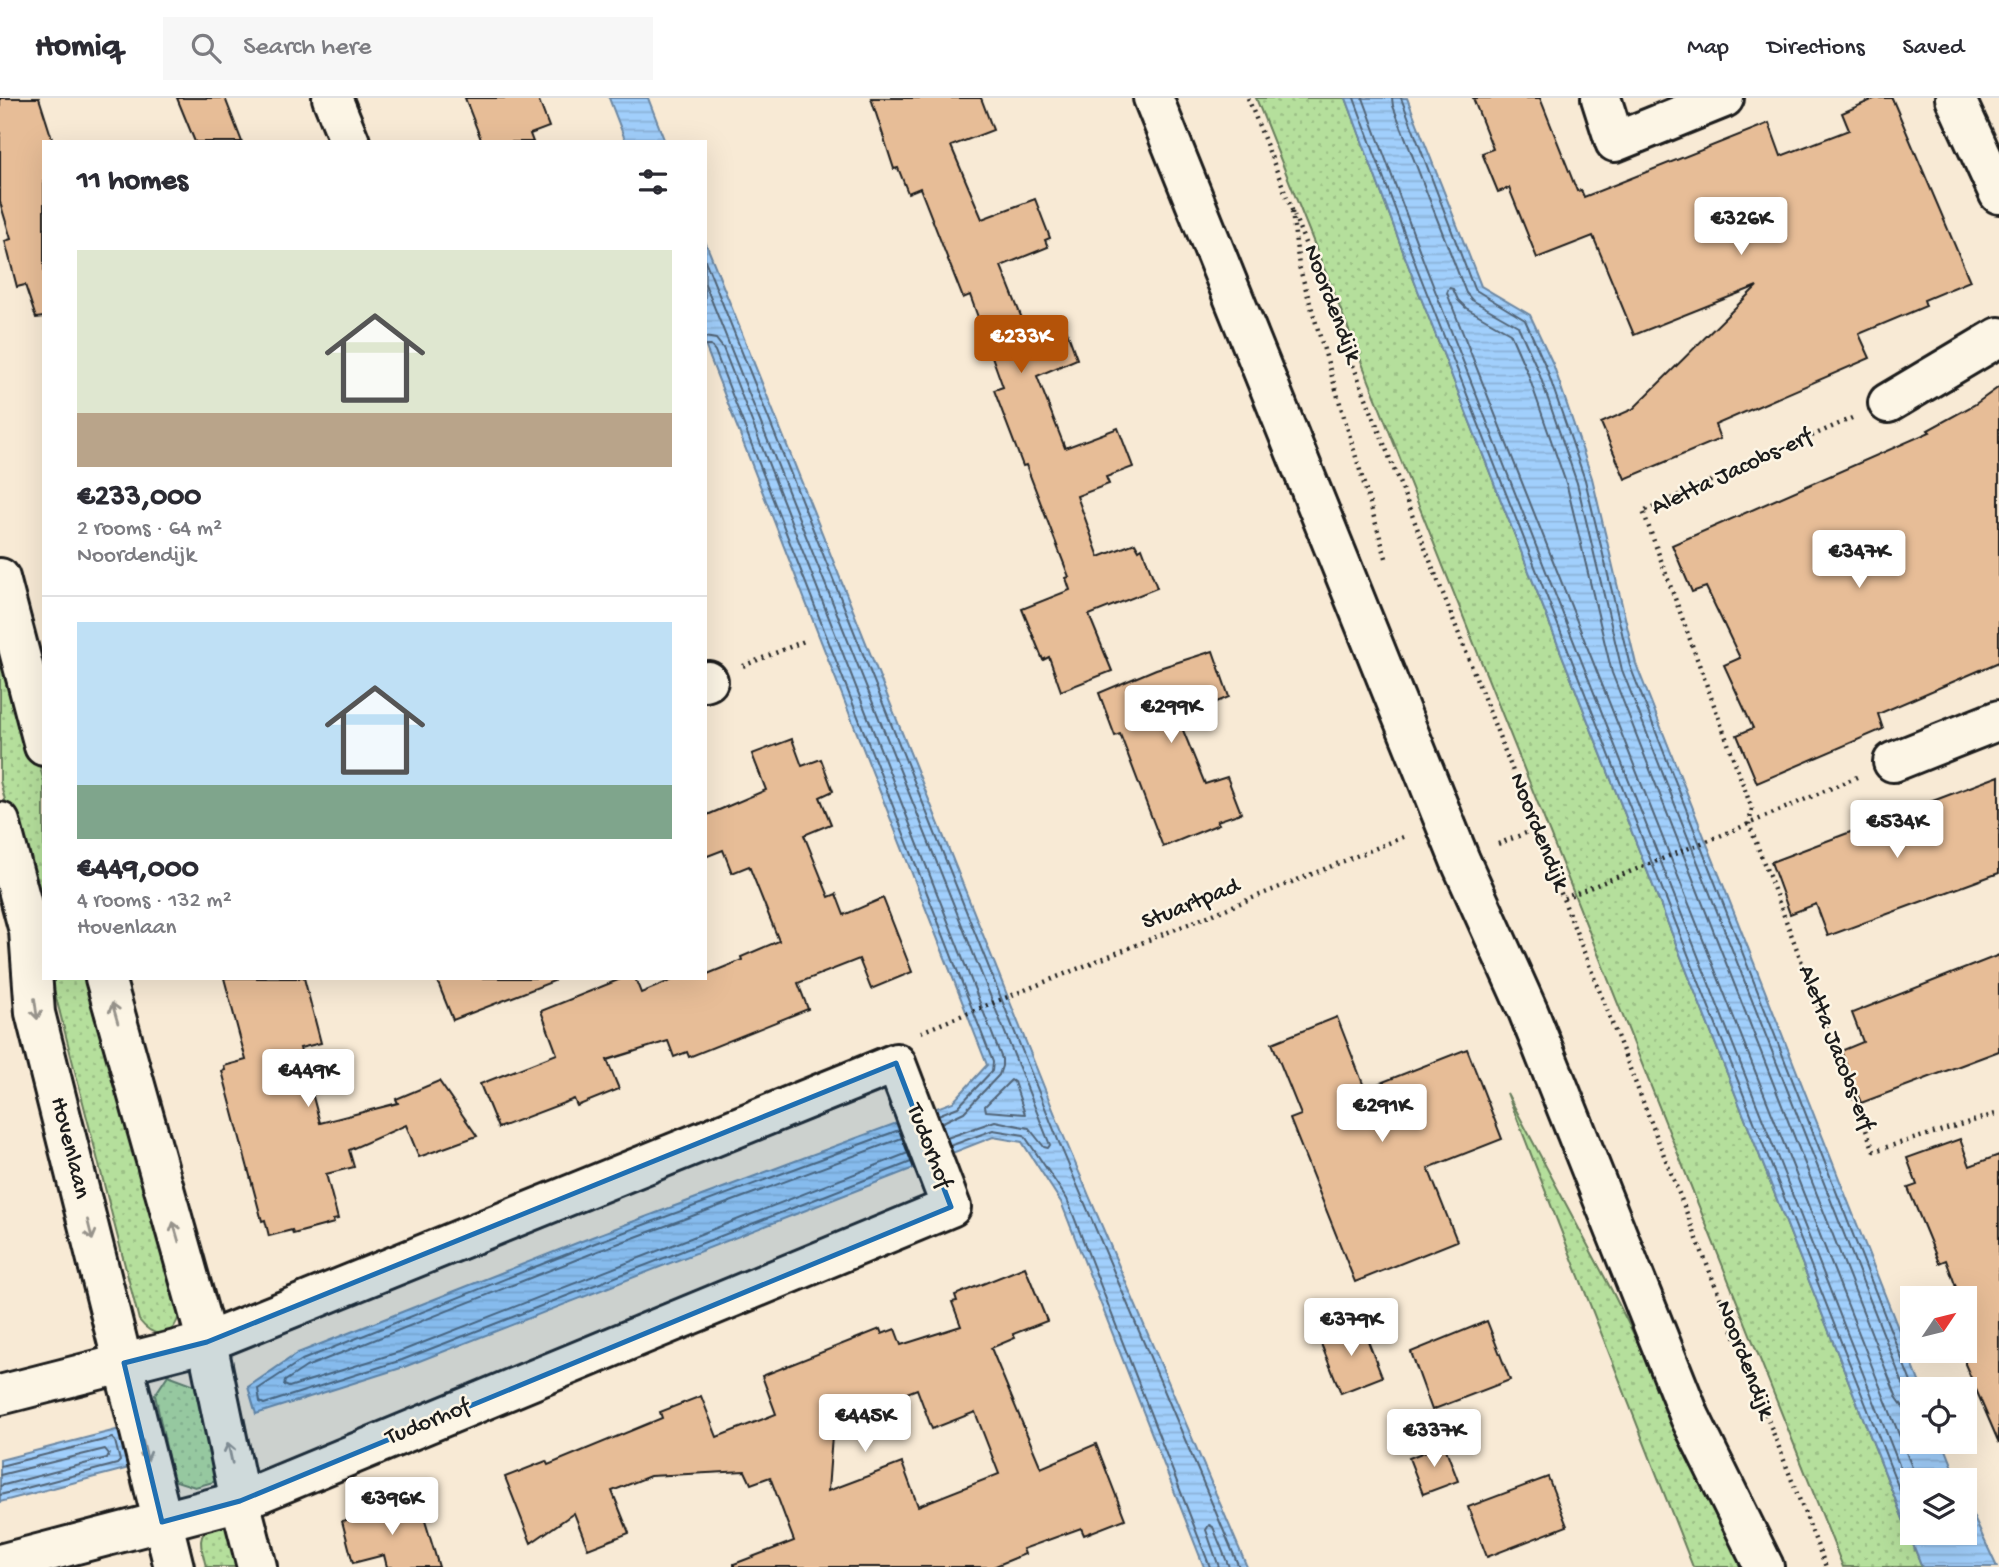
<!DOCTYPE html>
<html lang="en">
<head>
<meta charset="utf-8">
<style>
  body { margin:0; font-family:"Gochi Hand",sans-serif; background:#f7f7f7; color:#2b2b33; height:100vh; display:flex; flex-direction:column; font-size:26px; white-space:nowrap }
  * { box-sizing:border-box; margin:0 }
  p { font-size:23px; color:#7c7c81 }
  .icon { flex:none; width:38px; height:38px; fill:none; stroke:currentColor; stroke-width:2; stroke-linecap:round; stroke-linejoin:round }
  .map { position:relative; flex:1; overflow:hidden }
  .side { position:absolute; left:42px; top:42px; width:665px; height:840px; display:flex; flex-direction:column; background:#fff; border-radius:0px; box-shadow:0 7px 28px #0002 }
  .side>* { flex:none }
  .needle { width:46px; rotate:55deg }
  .controls { position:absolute; left:1900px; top:1188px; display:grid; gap:14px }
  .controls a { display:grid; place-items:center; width:77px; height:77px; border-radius:0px; background:#fff; box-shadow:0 7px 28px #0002; font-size:35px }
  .price { position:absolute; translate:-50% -60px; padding:0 16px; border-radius:7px; background:#fff; color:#222; font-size:23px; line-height:46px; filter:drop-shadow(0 2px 4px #0008) }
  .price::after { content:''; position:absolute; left:50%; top:42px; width:21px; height:16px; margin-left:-10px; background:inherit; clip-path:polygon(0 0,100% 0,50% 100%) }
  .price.current { background:#b45309; color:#fff }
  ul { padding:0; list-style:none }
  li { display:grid; align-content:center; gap:14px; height:371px; padding:0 35px }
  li+li { border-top:2px solid #e1e1e2 }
  li span { display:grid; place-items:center; height:217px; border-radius:0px; color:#555 }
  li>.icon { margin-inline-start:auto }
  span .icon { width:126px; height:126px; fill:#fffc; stroke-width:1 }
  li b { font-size:30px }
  h2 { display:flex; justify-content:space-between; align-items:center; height:84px; padding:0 35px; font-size:30px }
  header { display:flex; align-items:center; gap:42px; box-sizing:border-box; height:98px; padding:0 35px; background:#fff; border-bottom:2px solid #e1e1e2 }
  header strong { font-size:33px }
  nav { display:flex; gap:38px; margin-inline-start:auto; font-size:24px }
  .search { width:490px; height:63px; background:#f7f7f7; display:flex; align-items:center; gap:18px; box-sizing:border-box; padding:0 24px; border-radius:0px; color:#7c7c81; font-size:26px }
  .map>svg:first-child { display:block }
</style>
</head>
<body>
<header>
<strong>Homiq</strong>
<div class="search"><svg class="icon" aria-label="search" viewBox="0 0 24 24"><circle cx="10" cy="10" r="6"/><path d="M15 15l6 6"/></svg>Search here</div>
<nav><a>Map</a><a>Directions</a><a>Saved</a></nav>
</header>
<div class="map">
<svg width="1999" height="1469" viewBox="0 0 1999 1469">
  <defs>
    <pattern id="grass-dots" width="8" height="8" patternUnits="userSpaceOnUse" patternTransform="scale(1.75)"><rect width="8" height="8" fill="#b5df9c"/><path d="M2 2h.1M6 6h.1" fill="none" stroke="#9bbf86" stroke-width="1.8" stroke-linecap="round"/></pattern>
    <pattern id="water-rules" width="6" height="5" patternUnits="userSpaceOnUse" patternTransform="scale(1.75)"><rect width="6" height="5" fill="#a1cffc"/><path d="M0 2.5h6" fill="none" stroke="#8ab1d7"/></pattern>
  </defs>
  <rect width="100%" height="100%" fill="#f8ead5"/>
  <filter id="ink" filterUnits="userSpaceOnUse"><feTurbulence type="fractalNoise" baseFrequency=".0143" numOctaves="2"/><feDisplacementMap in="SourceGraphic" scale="14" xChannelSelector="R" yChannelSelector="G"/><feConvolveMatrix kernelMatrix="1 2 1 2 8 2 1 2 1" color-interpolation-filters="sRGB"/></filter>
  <g filter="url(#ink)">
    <!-- grass -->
    <g fill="url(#grass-dots)" stroke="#687e5c" stroke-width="2">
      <polygon points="1256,0 1346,0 1410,172 1922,1469 1843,1469"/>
      <polygon points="0,515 44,684 44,808 36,806 31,800 0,683"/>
      <path d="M51 880H96L180 1211C177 1238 156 1244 139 1222Z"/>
      <polygon points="1507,995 1612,1193 1751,1469 1693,1469"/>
      <polygon points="168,1277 195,1287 217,1383 195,1389 173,1382 155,1297"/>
      <path d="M223 1426 233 1428 248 1469H206C200 1443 194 1434 223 1426Z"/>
    </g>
    <!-- water -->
    <g fill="url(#water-rules)" stroke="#6c87a2" stroke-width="2">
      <polygon points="609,0 648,0 665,44 626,44"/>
      <polygon points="1346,0 1407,0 1481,188 1530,217 1553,266 1592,380 1636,566 1922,1291 1913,1292 1913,1344 1943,1344 1958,1382 1913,1382 1913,1435 1965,1435 1965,1401 1997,1469 1922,1469 1410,172"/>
      <polygon points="705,143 1064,1039 1247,1469 1204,1469 1061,1104 1022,1044 993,1039 404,1269 256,1316 248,1289 298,1255 592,1139 953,1004 987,967 705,247"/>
      <polygon points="120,1331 129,1370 0,1404 0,1362"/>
    </g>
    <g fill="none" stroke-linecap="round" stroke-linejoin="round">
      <!-- shore -->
      <g stroke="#516476" stroke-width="2">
        <polyline points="1354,0 1417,170 1913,1426"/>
        <polyline points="1363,0 1425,167 1913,1402"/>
        <polyline points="1392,0 1393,8 1466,195 1472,202 1518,228 1538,272 1577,385 1622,572 1907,1296 1913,1304"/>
        <polyline points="1401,0 1474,191 1525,222 1546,269 1585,382 1630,568 1914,1292"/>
        <polyline points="705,162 1058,1042 1239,1469"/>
        <polyline points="705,186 1050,1047 1048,1050 1044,1049 1029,1030 995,1023 947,1040"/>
        <polyline points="705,239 716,241 723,250 1002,961 1002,968 999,977 964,1014 941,1025"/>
        <polyline points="705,248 711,248 715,253 993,964 992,973 958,1009 938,1017"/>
        <polygon points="1011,982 1014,984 1025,1016 986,1013 985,1008"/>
        <polyline points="899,1032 595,1145 302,1262 258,1291 260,1304 264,1306 402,1262 911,1064"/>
        <polyline points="902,1040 598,1153 306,1269 285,1283 284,1287 289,1289 399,1254 908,1055"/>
        <polyline points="950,1048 993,1032 1024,1037 1067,1101 1210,1469"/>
        <polyline points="1913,1316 1904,1310 1897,1300 1612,575 1567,388 1528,276 1510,235 1466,210 1458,202 1453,191 1449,190 1447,195 1917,1382"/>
        <polyline points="0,1368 112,1340 115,1343 120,1363 117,1366 0,1397"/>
        <polyline points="0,1377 105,1351 109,1356 107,1360 0,1388"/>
        <polyline points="1219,1469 1206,1432 1209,1427 1213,1429 1229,1469"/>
      </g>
    </g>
    <!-- building -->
    <g fill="#e7bd97" stroke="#1c1c1c" stroke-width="2" fill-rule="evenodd">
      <polygon points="0,0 39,0 53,44 44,44 44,219 36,220 25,187 17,189 5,143 11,141 0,104"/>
      <polygon points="177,0 225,0 242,44 195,44"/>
      <polygon points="465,0 538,0 549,29 530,36 533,44 482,44"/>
      <polygon points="871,0 981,0 993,32 951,48 982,121 1035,101 1050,140 1045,142 1048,149 1001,168 1025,228 1030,227 1033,234 1062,220 1077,261 1037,278 1065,350 1118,330 1133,369 1106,379 1109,386 1077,398 1099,459 1135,445 1139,452 1142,450 1157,490 1089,517 1112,573 1061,593 1049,559 1043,562 1022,511 1070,492 1066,480 1069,479 1026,367 1023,368 994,292 1003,289 970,197 963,200 920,90 908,95 898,70 894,71"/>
      <polygon points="1473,0 1540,0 1577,93 1581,92 1584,99 1769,25 1781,58 1849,32 1842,15 1876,0 1892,0 1970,183 1924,202 1926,208 1859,236 1870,260 1715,327 1720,341 1625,381 1601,325 1633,311 1757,188 1634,237 1593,138 1537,160 1509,90 1498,94 1482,55 1493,51"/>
      <polygon points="1999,289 1999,564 1878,616 1883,631 1757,685 1737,637 1753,630 1724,567 1740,560 1706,489 1692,494 1672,447 1930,334 1928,332 1974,307"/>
      <polygon points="1213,553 1229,599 1178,620 1205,686 1227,679 1241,715 1217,723 1219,726 1163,749 1120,636 1115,638 1099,595 1156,571"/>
      <polygon points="792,641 802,668 821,661 833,693 820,699 831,726 804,737 829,799 836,796 844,817 883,800 912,874 871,891 859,861 798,885 808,911 689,959 687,954 674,959 668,943 607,962 619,991 577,1008 574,1001 498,1030 480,986 557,956 541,913 623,880 635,880 641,895 677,880 705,880 705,877 742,862 741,859 779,843 749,768 732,775 723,752 705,759 705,718 766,692 752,656"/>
      <polygon points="1999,678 1999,775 1828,838 1816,806 1790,816 1771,764"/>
      <polygon points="1999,857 1999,953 1861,1005 1841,953 1863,944 1852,915"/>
      <polygon points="224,880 304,880 321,945 300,950 320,1025 398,1005 396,1001 439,983 477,1038 419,1059 406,1027 349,1052 354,1069 326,1076 338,1121 333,1122 334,1125 293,1136 292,1132 269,1138 265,1122 262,1123 222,973 225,972 224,968 246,962"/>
      <polygon points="436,880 553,880 554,883 453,922"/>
      <polygon points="1337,919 1365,991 1467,951 1502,1041 1428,1070 1457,1143 1355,1184 1290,1021 1301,1017 1272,945"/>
      <polygon points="1960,1041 1970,1068 1999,1057 1999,1345 1965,1266 1965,1200 1960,1200 1946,1162 1939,1165 1908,1090 1917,1087 1907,1060"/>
      <path d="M1025 1169 1047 1223 1013 1236 1015 1240 991 1250 1041 1370 1096 1346 1125 1421 1084 1437 1081 1430 1023 1451 1025 1456 993 1469H734V1466L794 1443 770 1379 751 1386 745 1373 650 1378 612 1393 629 1435 588 1451 574 1415 531 1445 505 1379 546 1363 548 1367 662 1320 660 1314 701 1298 717 1339 776 1316 762 1278 880 1231 882 1236 895 1231 901 1247 961 1228 952 1204 957 1203 955 1197ZM917 1291 932 1331 975 1314 999 1376 918 1408 902 1365 828 1393 833 1324Z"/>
      <polygon points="1487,1223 1510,1282 1432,1312 1411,1254"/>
      <polygon points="1361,1225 1382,1279 1341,1295 1319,1241"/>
      <polygon points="1444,1346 1458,1383 1423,1396 1409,1360"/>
      <polygon points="1548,1379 1567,1428 1487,1459 1468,1409"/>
      <polygon points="419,1403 439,1469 387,1469 384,1457 353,1465 342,1423"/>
    </g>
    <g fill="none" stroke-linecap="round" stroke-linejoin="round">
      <!-- street casing -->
      <g stroke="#1c1c1c" stroke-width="44">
        <g id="street">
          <polyline points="332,0 350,44"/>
          <polyline points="1153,0 1460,762 1528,913 1690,1319 1764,1469"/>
          <polyline points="1601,0 1615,44 1724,0"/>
          <polyline points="1955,0 1999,96"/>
          <polyline points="1888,305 1999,239"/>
          <polyline points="0,480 44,648"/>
          <polyline points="705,584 708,583"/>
          <polyline points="1893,664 1999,622"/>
          <polyline points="0,724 29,833 35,915 174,1469"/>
          <polyline points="105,880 207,1244 240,1403 257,1469"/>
          <polyline points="0,1297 207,1244 896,965 951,1109 240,1403 0,1466"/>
        </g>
      </g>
      <!-- path -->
      <g stroke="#1c1c1c" stroke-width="4.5" stroke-dasharray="2 5" stroke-linecap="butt">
        <polyline points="1248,0 1826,1469"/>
        <polyline points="1292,114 1299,168 1387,463"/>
        <polyline points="1852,320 1643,413 1752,711 1749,726 1874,1053 1999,1015"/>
        <polyline points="743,568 807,542"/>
        <polyline points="1498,746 1536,731"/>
        <polyline points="1564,800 1732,733 1857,679"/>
        <polyline points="921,934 1406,738"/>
      </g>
      <!-- street -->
      <use href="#street" stroke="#fcf5e5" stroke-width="38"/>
    </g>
    <!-- one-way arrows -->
    <defs><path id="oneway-shaft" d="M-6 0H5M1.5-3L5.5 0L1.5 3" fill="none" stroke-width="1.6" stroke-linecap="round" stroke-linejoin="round" transform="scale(1.75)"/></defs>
    <g stroke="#97938b">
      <use href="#oneway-shaft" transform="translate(36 911) rotate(82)"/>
      <use href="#oneway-shaft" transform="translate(115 915) rotate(-106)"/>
      <use href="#oneway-shaft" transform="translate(90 1132) rotate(76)"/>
      <use href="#oneway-shaft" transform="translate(176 1134) rotate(-106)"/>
      <use href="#oneway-shaft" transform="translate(145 1353) rotate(76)"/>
      <use href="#oneway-shaft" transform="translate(230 1355) rotate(-102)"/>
    </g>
  </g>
  <!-- marked area -->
  <path fill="#1f6fb2" fill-opacity="0.2" stroke="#1f6fb2" stroke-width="5" stroke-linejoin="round" d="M896 965 951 1109 240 1403 162 1424 124 1265 207 1244Z"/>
  <g text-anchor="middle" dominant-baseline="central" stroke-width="5" stroke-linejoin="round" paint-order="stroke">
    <!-- street labels -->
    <g font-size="24" fill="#1c1c1c" stroke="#fcf5e5">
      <text transform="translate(1331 206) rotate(69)">Noordendijk</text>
      <text transform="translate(1732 375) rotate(-25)">Aletta Jacobs-erf</text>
      <text transform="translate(1538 734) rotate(68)">Noordendijk</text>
      <text transform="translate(1191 807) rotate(-22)">Stuartpad</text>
      <text transform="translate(1835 950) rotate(69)">Aletta Jacobs-erf</text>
      <text transform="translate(928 1048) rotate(69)">Tudorhof</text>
      <text transform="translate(69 1050) rotate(76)">Hovenlaan</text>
      <text transform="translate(1744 1262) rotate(69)">Noordendijk</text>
      <text transform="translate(428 1325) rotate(-22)">Tudorhof</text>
    </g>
  </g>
</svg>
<div class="controls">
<a><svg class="needle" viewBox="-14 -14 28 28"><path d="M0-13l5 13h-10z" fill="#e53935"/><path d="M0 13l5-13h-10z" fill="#7c7c81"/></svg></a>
<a><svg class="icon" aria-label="locate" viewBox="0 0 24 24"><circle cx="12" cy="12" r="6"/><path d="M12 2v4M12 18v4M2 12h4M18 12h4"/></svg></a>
<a><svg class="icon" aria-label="layers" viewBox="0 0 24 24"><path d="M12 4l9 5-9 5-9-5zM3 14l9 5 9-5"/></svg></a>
</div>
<b class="price" style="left:1741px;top:159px">€326K</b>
<b class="price current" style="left:1021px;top:277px">€233K</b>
<b class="price" style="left:1859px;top:492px">€347K</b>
<b class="price" style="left:1171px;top:647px">€299K</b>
<b class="price" style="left:1897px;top:762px">€534K</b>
<b class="price" style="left:308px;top:1011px">€449K</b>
<b class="price" style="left:1382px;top:1046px">€291K</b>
<b class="price" style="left:1351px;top:1260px">€379K</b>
<b class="price" style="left:865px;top:1356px">€445K</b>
<b class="price" style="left:1434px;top:1371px">€337K</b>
<b class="price" style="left:392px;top:1439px">€396K</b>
<section class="side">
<h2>11 homes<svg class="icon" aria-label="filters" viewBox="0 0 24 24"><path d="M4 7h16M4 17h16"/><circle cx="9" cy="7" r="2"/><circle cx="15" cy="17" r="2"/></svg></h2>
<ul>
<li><span style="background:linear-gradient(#dfe7d0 75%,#b9a48a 0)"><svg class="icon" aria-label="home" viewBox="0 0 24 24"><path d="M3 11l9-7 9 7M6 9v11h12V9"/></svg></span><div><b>€233,000</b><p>2 rooms · 64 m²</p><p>Noordendijk</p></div></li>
<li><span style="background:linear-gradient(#bfe0f5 75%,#7fa58c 0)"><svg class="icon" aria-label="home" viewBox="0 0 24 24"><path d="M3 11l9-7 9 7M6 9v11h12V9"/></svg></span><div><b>€449,000</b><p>4 rooms · 132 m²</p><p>Hovenlaan</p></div></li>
</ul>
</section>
</div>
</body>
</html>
